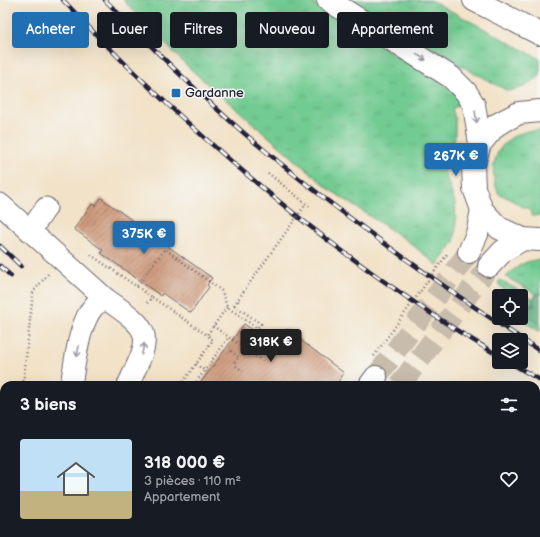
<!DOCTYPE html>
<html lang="fr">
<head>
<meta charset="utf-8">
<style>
  body { margin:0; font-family:"Balsamiq Sans",sans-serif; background:#242831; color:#f1f3f6; height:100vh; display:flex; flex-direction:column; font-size:15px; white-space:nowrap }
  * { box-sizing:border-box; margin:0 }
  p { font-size:13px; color:#9ea1a6 }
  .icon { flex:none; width:22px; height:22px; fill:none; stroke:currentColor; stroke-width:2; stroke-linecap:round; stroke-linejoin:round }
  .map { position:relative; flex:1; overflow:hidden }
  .sheet { position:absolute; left:0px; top:381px; width:540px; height:156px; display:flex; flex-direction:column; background:#171b24; border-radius:12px 12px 0 0; box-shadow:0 4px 16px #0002 }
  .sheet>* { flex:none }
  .guide { position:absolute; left:12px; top:12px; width:516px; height:36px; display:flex; gap:8px }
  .tools { position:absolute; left:492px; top:289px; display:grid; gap:8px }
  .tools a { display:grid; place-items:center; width:36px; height:36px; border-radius:4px; background:#171b24; box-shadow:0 4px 16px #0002; font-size:20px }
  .price { position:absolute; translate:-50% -34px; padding:0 9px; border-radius:4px; background:#1f6fb2; color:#fff; font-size:13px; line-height:26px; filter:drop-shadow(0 1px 2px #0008) }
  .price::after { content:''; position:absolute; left:50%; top:24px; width:12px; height:9px; margin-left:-6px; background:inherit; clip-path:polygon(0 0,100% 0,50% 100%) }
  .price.active { background:#222; color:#fff }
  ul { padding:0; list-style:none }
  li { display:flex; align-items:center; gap:12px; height:100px; padding:0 20px }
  li span { display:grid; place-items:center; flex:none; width:112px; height:80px; border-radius:4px; color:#555 }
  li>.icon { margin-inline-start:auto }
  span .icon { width:48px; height:48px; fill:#fffc; stroke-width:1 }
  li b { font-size:17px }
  h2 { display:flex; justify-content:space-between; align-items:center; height:48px; padding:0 20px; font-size:17px }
  .tag { padding:0 14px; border-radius:4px; background:#171b24; box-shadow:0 4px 16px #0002; font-size:14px; line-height:36px }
  .tag.active { background:#1f6fb2; color:#fff }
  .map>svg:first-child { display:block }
</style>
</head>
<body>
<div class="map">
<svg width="540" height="537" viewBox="0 0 540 537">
  <defs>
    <pattern id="grass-tufts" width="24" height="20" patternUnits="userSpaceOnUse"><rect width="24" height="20" fill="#72cb91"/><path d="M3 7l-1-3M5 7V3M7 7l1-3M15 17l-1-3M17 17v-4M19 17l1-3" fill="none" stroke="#62ae7e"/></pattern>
    <pattern id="forest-firs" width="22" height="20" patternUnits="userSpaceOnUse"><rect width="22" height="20" fill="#5daf7b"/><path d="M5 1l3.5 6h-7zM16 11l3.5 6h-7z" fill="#4c8e66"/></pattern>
    <pattern id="building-hatch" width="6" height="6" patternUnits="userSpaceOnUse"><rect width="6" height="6" fill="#ce9a7b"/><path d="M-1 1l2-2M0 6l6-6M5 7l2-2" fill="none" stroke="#a77d66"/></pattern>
  </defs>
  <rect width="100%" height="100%" fill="#f6f6f2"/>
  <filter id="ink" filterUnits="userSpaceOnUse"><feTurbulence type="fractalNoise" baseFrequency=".025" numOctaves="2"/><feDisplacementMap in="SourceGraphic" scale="8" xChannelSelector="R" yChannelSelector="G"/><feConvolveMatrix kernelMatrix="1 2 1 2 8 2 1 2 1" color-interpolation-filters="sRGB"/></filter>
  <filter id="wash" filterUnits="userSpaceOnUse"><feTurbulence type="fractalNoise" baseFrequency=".012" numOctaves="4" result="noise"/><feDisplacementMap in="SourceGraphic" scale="16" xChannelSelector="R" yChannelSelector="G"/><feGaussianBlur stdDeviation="0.9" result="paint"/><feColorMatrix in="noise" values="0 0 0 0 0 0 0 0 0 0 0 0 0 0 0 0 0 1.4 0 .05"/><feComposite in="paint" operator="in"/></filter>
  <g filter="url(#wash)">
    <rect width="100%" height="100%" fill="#f2e2c8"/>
    <!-- grass -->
    <g fill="url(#grass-tufts)" stroke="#4a7666">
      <polygon points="123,0 308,0 452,90 463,102 452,109 455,118 455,137 445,165 444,171 455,203 456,228 454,242 437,265 409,242 329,189 188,67"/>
      <polygon points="350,0 431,0 540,59 540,76 524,87 508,91 459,65"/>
      <path d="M540 130V215L532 216 529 209C517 205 511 198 499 194 486 169 496 140 524 132 529 130 535 131 540 130Z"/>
      <path d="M540 259V293L536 294 506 277C518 265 523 262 540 259Z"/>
      <polygon points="500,280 534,299 526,315 540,325 540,332 519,318 521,318 521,296 509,296 498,283"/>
      <polygon points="536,449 540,451 537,457 540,458 540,537 493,537 484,533 536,533"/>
    </g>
    <!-- forest -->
    <polygon fill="url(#forest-firs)" stroke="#40685b" points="540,293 540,325 526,315 536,294"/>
    <g id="blocks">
      <!-- building -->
      <g fill="url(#building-hatch)">
        <polygon points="101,198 212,278 207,285 209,287 191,313 162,293 161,296 101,253 103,250 74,229 92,204 95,206"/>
        <polygon points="244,324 275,345 286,329 344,373 336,385 199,385"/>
      </g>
    </g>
  </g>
  <g filter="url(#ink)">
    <use href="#blocks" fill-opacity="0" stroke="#6b656c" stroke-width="1"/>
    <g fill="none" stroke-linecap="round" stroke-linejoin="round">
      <!-- major-tunnel -->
      <g stroke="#c8bcac" stroke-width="22" stroke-dasharray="22 11" stroke-linecap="butt">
        <polyline points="376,377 469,252"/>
        <polyline points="400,385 489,266"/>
      </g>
      <!-- minor casing -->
      <g stroke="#6b656c" stroke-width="23">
        <g id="minor">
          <polyline points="0,204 106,299"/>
          <polyline points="30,231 46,208"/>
          <path d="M71 385C75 363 79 321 95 305 98 303 102 301 106 299 154 332 152 334 128 385"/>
          <polyline points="33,537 35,533"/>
          <polyline points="53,537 55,533"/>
        </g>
      </g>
      <!-- major casing -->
      <g stroke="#6b656c" stroke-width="24">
        <g id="major">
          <polyline points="540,111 519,113 496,125 480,144 473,166 474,188 482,210 499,228 523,239 540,240"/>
          <polyline points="469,252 477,234 482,210"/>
          <polyline points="489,266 503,251 523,239"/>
          <polyline points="370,385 376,377"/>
          <polyline points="254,537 257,533"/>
          <polyline points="284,537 287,533"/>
        </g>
      </g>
      <!-- highway casing -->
      <g stroke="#6b656c" stroke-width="24">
        <g id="highway">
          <polyline points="328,0 451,77 466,92 474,105 480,144"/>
          <polyline points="474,0 540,34"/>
        </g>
      </g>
      <!-- path -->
      <g stroke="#6b656c" stroke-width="2.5" stroke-dasharray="1 3" stroke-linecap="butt">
        <polyline points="268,173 310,207"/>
        <polyline points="91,255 152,297"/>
        <polyline points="137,286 165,249 222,291 227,307 257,328 261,324 234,305"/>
        <polyline points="238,301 240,303"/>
        <polyline points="147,303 152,297 207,335"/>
        <polyline points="213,326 263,361"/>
        <polyline points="231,351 239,357 233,364"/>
        <polyline points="374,356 447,254"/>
        <polyline points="196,364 208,373"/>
        <polyline points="236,366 243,371"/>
        <polyline points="23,385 33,292 48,274"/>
        <polyline points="181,385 213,340 207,335 227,307"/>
        <polyline points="194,385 229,337"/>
        <polyline points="7,537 8,533"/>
        <polyline points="81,537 84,533"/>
        <polyline points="227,537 230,533"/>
      </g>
      <!-- minor -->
      <use href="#minor" stroke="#fff" stroke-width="21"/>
      <!-- major -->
      <use href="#major" stroke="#fff" stroke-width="22"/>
      <!-- highway -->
      <use href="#highway" stroke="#fff" stroke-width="22"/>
      <!-- rail casing -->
      <g stroke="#22223b" stroke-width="4.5">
        <g id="rail">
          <path d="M63 0C116 57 172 110 231 161 314 233 404 300 499 356"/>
          <path d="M105 0C151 46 196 92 245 134 338 213 438 284 540 351"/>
          <polyline points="0,246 21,266"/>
          <polyline points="0,266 11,276"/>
          <polyline points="509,362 540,380"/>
        </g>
      </g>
      <!-- rail -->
      <use href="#rail" stroke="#f6f6f2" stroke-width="3" stroke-dasharray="9" stroke-linecap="butt"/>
      <!-- path-bridge -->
      <polyline stroke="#6b656c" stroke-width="2.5" stroke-dasharray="1 3" stroke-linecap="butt" points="234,305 306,204"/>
    </g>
    <!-- one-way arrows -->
    <defs><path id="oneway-shaft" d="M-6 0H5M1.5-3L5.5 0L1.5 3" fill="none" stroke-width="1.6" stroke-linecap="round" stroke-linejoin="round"/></defs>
    <g stroke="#9c9ca7">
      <use href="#oneway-shaft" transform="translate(421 57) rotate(32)"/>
      <use href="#oneway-shaft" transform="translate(476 117) rotate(81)"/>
      <use href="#oneway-shaft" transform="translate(143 349) rotate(-76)"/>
      <use href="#oneway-shaft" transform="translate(78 351) rotate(101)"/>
    </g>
  </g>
  <!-- markers -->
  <rect fill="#1f6fb2" stroke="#f6f6f2" stroke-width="1.5" x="171" y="88" width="10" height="10" rx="2"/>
  <g text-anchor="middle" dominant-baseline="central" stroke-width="3" stroke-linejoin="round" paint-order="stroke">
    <!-- poi labels -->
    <g font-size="13" fill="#22223b" stroke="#f6f6f2" text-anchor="start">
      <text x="185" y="93">Gardanne</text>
    </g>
  </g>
</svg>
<div class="tools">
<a><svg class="icon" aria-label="locate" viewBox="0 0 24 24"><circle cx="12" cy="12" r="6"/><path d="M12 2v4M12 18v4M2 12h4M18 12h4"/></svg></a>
<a><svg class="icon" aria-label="layers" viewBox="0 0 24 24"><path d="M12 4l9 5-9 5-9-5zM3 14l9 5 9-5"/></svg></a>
</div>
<b class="price" style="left:456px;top:177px">267K €</b>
<b class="price" style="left:144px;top:255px">375K €</b>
<b class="price active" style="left:271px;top:363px">318K €</b>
<div class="guide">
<a class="tag active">Acheter</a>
<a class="tag">Louer</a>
<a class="tag">Filtres</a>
<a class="tag">Nouveau</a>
<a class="tag">Appartement</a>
</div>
<section class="sheet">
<h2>3 biens<svg class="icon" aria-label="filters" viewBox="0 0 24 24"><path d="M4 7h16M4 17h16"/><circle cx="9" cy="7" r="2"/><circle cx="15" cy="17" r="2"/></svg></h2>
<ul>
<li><span style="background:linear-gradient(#bfe0f5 65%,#c2b280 0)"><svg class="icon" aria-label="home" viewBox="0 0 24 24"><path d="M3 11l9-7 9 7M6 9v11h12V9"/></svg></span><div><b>318 000 €</b><p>3 pièces · 110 m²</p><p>Appartement</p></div><svg class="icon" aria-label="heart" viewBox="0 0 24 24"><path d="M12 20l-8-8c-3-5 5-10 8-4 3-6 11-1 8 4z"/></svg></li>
</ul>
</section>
</div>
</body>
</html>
